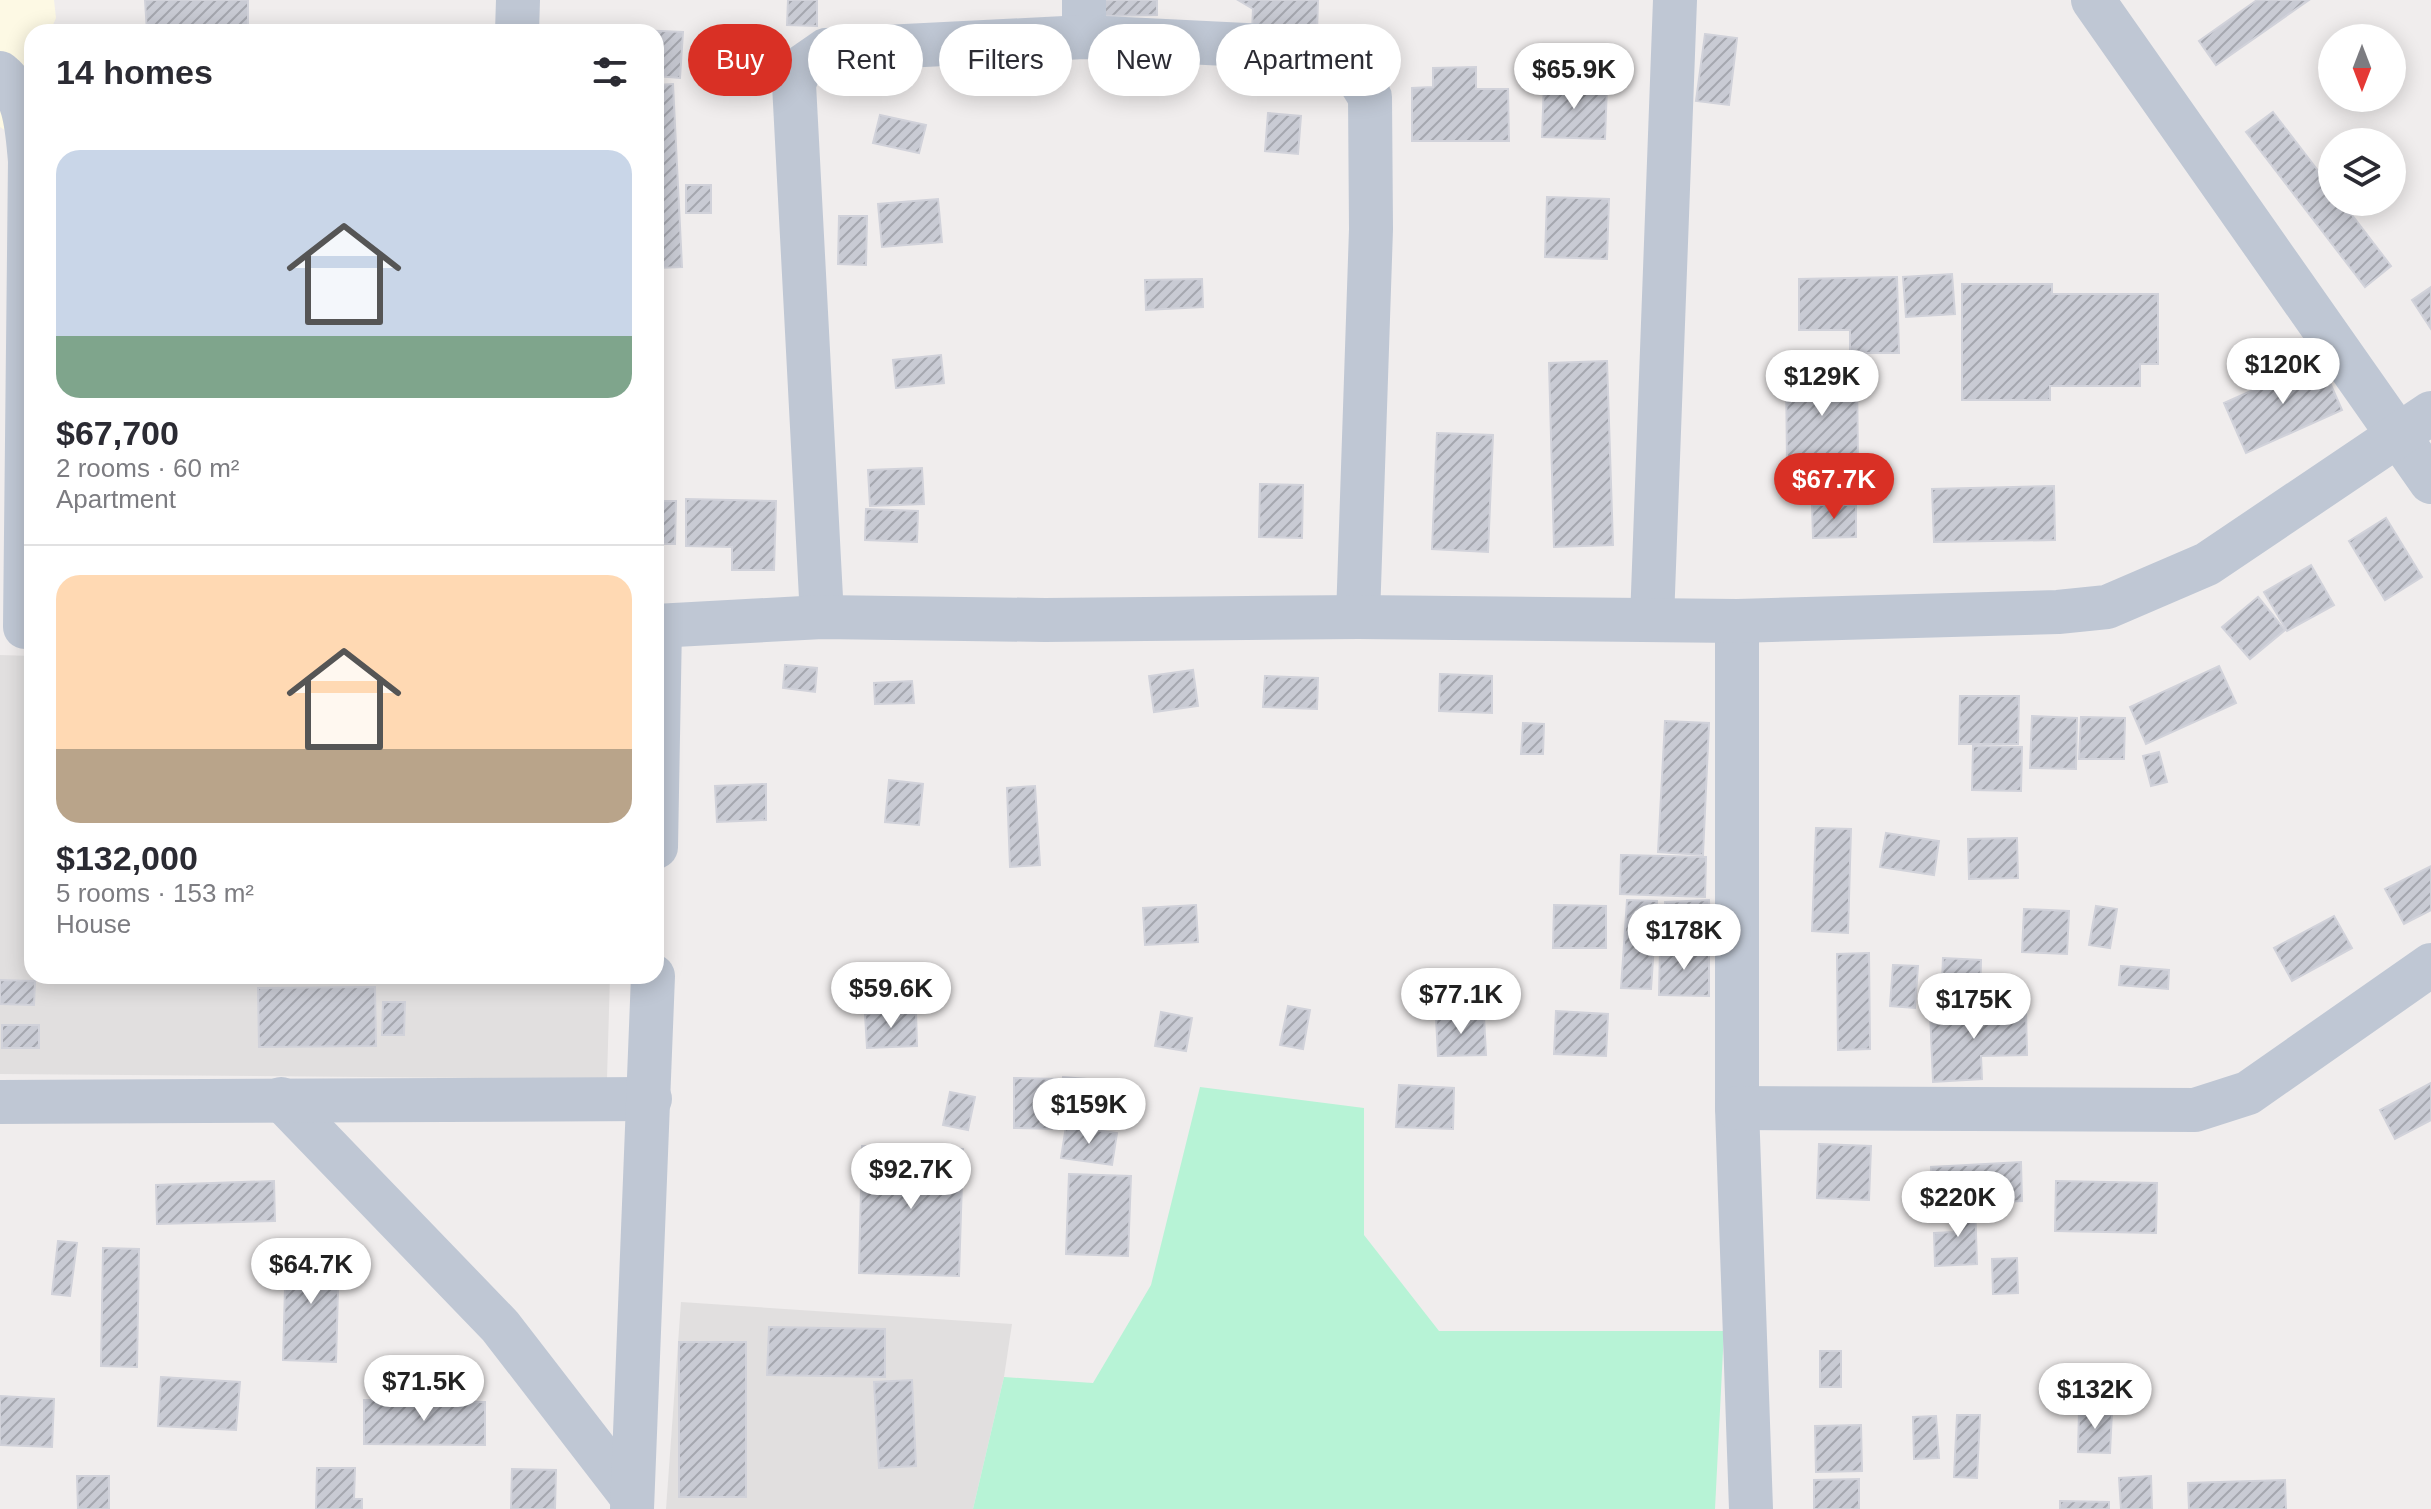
<!DOCTYPE html>
<html lang="en">
<head>
<meta charset="utf-8">
<style>
  body { margin:0; font-family:Helvetica,sans-serif; background:#f2f2f3; color:#2b2b33; height:100vh; display:flex; flex-direction:column; font-size:30px; white-space:nowrap }
  * { box-sizing:border-box; margin:0 }
  p { font-size:26px; color:#7c7c81 }
  .icon { flex:none; width:44px; height:44px; fill:none; stroke:currentColor; stroke-width:2; stroke-linecap:round; stroke-linejoin:round }
  .map { position:relative; flex:1; overflow:hidden }
  .panel { position:absolute; left:24px; top:24px; width:640px; height:960px; display:flex; flex-direction:column; background:#fff; border-radius:24px; box-shadow:0 4px 20px #0003 }
  .panel>* { flex:none }
  .top-card { position:absolute; left:688px; top:24px; width:760px; height:72px; display:flex; gap:16px }
  .needle { width:52px; rotate:180deg }
  .fabs { position:absolute; left:2318px; top:24px; display:grid; gap:16px }
  .fabs a { display:grid; place-items:center; width:88px; height:88px; border-radius:50%; background:#fff; box-shadow:0 4px 20px #0003; font-size:40px }
  .price { position:absolute; translate:-50% -68px; padding:0 18px; border-radius:28px; background:#fff; color:#222; font-size:26px; line-height:52px; filter:drop-shadow(0 2px 4px #0008) }
  .price::after { content:''; position:absolute; left:50%; top:48px; width:24px; height:18px; margin-left:-12px; background:inherit; clip-path:polygon(0 0,100% 0,50% 100%) }
  .price.on { background:#d93025; color:#fff }
  ul { padding:0; list-style:none }
  li { display:grid; align-content:center; gap:16px; height:424px; padding:0 32px }
  li+li { border-top:2px solid #e1e1e2 }
  li span { display:grid; place-items:center; height:248px; border-radius:24px; color:#555 }
  li>.icon { margin-inline-start:auto }
  span .icon { width:144px; height:144px; fill:#fffc; stroke-width:1 }
  li b { font-size:34px }
  h2 { display:flex; justify-content:space-between; align-items:center; height:96px; padding:0 32px; font-size:34px }
  .pill { padding:0 28px; border-radius:36px; background:#fff; box-shadow:0 4px 20px #0003; font-size:28px; line-height:72px }
  .pill.on { background:#d93025; color:#fff }
  .map>svg:first-child { display:block }
</style>
</head>
<body>
<div class="map">
<svg width="2431" height="1509" viewBox="0 0 2431 1509">
  <defs>
    <pattern id="building-hatch" width="6" height="6" patternUnits="userSpaceOnUse" patternTransform="scale(2)"><rect width="6" height="6" fill="#c9cbd4"/><path d="M-1 1l2-2M0 6l6-6M5 7l2-2" fill="none" stroke="#a5a7af"/></pattern>
  </defs>
  <rect width="100%" height="100%" fill="#f0eded"/>
  <!-- commercial -->
  <polygon fill="#fdf9e4" points="0,0 54,0 56,18 50,32 32,32 32,72 6,131 0,127"/>
  <!-- education -->
  <g fill="#e1dfdf">
    <polygon points="0,655 32,656 32,976 610,976 607,1079 0,1074"/>
    <polygon points="681,1302 1012,1324 1004,1377 973,1509 666,1509"/>
  </g>
  <!-- green -->
  <polygon fill="#b7f3d6" points="1200,1087 1364,1108 1364,1235 1439,1331 1724,1331 1715,1509 973,1509 1004,1377 1093,1383 1151,1285"/>
  <!-- building -->
  <g fill="url(#building-hatch)" stroke="#d1d2da" stroke-width="2">
    <polygon points="145,0 248,0 248,28 147,32"/>
    <polygon points="788,0 817,0 817,26 787,25"/>
    <polygon points="1102,0 1157,0 1157,15 1102,16"/>
    <polygon points="1238,0 1318,0 1317,33 1252,32 1253,9"/>
    <polygon points="2257,0 2309,0 2216,65 2199,41"/>
    <polygon points="637,30 683,32 680,78 656,76 656,32"/>
    <polygon points="1705,34 1737,38 1729,105 1696,101"/>
    <polygon points="1476,67 1476,89 1508,89 1509,141 1412,141 1412,88 1433,87 1433,68"/>
    <polygon points="1544,82 1607,85 1605,139 1542,137"/>
    <polygon points="673,84 682,267 656,268 656,85"/>
    <polygon points="2273,112 2332,189 2332,202 2342,202 2391,266 2365,287 2246,132"/>
    <polygon points="1268,113 1301,116 1298,154 1265,151"/>
    <polygon points="880,115 926,125 919,153 873,143"/>
    <rect x="686" y="185" width="25" height="28"/>
    <polygon points="1547,197 1609,199 1607,259 1545,257"/>
    <polygon points="938,199 942,242 882,247 878,204"/>
    <polygon points="839,216 867,216 866,265 838,264"/>
    <polygon points="1952,274 1955,314 1906,317 1903,277"/>
    <polygon points="1897,277 1899,353 1850,353 1850,330 1799,330 1799,279"/>
    <polygon points="1202,279 1203,307 1146,310 1145,280"/>
    <polygon points="1962,284 2052,284 2052,294 2158,294 2158,364 2140,364 2140,386 2050,386 2050,400 1962,400"/>
    <polygon points="2431,287 2431,329 2412,300"/>
    <polygon points="941,355 944,383 896,388 893,360"/>
    <polygon points="2320,360 2342,410 2246,453 2224,403"/>
    <polygon points="1607,361 1613,545 1554,547 1549,363"/>
    <polygon points="1857,371 1858,464 1787,464 1786,372"/>
    <polygon points="1437,433 1493,435 1488,552 1432,549"/>
    <polygon points="922,468 924,504 870,506 868,470"/>
    <polygon points="1260,484 1303,485 1302,538 1259,537"/>
    <polygon points="2054,486 2055,540 1934,542 1932,489"/>
    <polygon points="686,499 776,501 774,570 732,570 732,547 686,546"/>
    <polygon points="656,501 676,501 675,544 656,544"/>
    <polygon points="1812,505 1856,505 1856,537 1813,538"/>
    <polygon points="866,509 918,511 917,542 865,540"/>
    <polygon points="2386,518 2422,577 2385,600 2349,541"/>
    <polygon points="2311,565 2334,605 2287,631 2264,592"/>
    <polygon points="2258,597 2285,630 2250,659 2222,627"/>
    <polygon points="785,665 817,668 815,692 783,688"/>
    <polygon points="2219,666 2236,703 2146,744 2130,707"/>
    <polygon points="1193,670 1198,706 1154,712 1149,676"/>
    <polygon points="1440,674 1492,676 1492,713 1439,711"/>
    <polygon points="1265,676 1318,678 1317,709 1263,707"/>
    <polygon points="912,681 914,703 875,704 874,683"/>
    <polygon points="1960,696 2019,696 2018,744 1959,744"/>
    <polygon points="2032,716 2077,718 2076,769 2030,768"/>
    <polygon points="2081,717 2125,718 2124,759 2079,759"/>
    <polygon points="1665,721 1709,723 1703,855 1658,852"/>
    <polygon points="1523,723 1544,724 1543,754 1521,754"/>
    <polygon points="1973,746 2022,747 2021,791 1972,790"/>
    <polygon points="2159,752 2167,782 2151,786 2143,756"/>
    <polygon points="889,780 923,784 919,825 885,822"/>
    <polygon points="766,784 766,820 717,822 715,786"/>
    <polygon points="1035,786 1040,865 1010,867 1007,788"/>
    <polygon points="1816,828 1851,829 1848,933 1812,931"/>
    <polygon points="1886,833 1939,841 1934,875 1880,867"/>
    <polygon points="2017,838 2018,878 1969,879 1968,839"/>
    <polygon points="1621,855 1706,857 1705,897 1620,894"/>
    <polygon points="2431,866 2431,910 2404,924 2385,889"/>
    <polygon points="1627,900 1657,901 1651,989 1621,988"/>
    <polygon points="1709,900 1711,943 1666,944 1665,902"/>
    <polygon points="1196,905 1198,942 1145,945 1143,908"/>
    <polygon points="1554,905 1606,906 1606,948 1553,948"/>
    <polygon points="2096,906 2117,909 2110,948 2089,945"/>
    <polygon points="2024,909 2069,911 2067,954 2022,952"/>
    <polygon points="2334,916 2352,948 2292,981 2274,948"/>
    <polygon points="1660,948 1709,949 1709,996 1659,995"/>
    <polygon points="1869,953 1870,1049 1838,1050 1837,954"/>
    <polygon points="1943,958 1981,960 1980,1004 1941,1003"/>
    <polygon points="1893,965 1918,966 1915,1008 1890,1006"/>
    <polygon points="2121,966 2169,970 2168,989 2119,985"/>
    <polygon points="284,976 400,976 284,980"/>
    <polygon points="0,980 35,981 34,1005 0,1004"/>
    <polygon points="375,987 376,1046 259,1047 258,988"/>
    <polygon points="383,1002 405,1002 404,1035 382,1035"/>
    <polygon points="1288,1006 1310,1010 1303,1049 1280,1045"/>
    <polygon points="2026,1009 2027,1055 1981,1056 1982,1079 1933,1082 1930,1012"/>
    <polygon points="916,1011 917,1046 867,1048 865,1014"/>
    <polygon points="1556,1011 1608,1014 1606,1056 1554,1054"/>
    <polygon points="1161,1012 1192,1018 1186,1051 1155,1046"/>
    <polygon points="1484,1016 1486,1055 1438,1056 1436,1018"/>
    <rect x="2" y="1025" width="37" height="23"/>
    <polygon points="1063,1077 1123,1082 1119,1127 1059,1122"/>
    <polygon points="1014,1078 1059,1079 1058,1129 1014,1128"/>
    <polygon points="2431,1083 2431,1120 2395,1139 2380,1110"/>
    <polygon points="1399,1085 1454,1088 1453,1129 1396,1127"/>
    <polygon points="950,1092 975,1097 968,1130 943,1125"/>
    <polygon points="1066,1126 1117,1133 1112,1165 1061,1158"/>
    <polygon points="1819,1144 1871,1146 1869,1200 1817,1198"/>
    <polygon points="862,1146 963,1149 959,1276 859,1273"/>
    <polygon points="2021,1162 2022,1201 1932,1205 1931,1167"/>
    <polygon points="1069,1174 1131,1176 1128,1256 1066,1254"/>
    <polygon points="274,1181 275,1221 157,1224 156,1185"/>
    <polygon points="2056,1181 2157,1183 2156,1233 2055,1231"/>
    <polygon points="1975,1203 1977,1264 1935,1266 1934,1233 1954,1232 1954,1204"/>
    <polygon points="58,1241 77,1243 70,1296 52,1294"/>
    <polygon points="103,1248 139,1249 137,1367 101,1366"/>
    <polygon points="286,1251 339,1253 336,1362 283,1360"/>
    <polygon points="2017,1258 2018,1293 1993,1294 1992,1259"/>
    <polygon points="769,1327 885,1329 885,1377 767,1375"/>
    <rect x="679" y="1342" width="67" height="155"/>
    <rect x="1820" y="1351" width="21" height="36"/>
    <polygon points="161,1377 240,1382 236,1430 158,1426"/>
    <polygon points="912,1380 916,1466 879,1468 874,1382"/>
    <polygon points="0,1396 54,1399 52,1447 0,1445"/>
    <polygon points="364,1400 485,1402 485,1445 364,1444"/>
    <polygon points="2079,1410 2112,1411 2110,1453 2078,1452"/>
    <polygon points="1957,1415 1980,1415 1977,1478 1954,1477"/>
    <polygon points="1936,1416 1939,1458 1914,1459 1913,1417"/>
    <polygon points="1861,1425 1862,1471 1816,1472 1815,1426"/>
    <polygon points="317,1468 355,1468 354,1499 362,1499 362,1509 316,1509"/>
    <polygon points="512,1469 556,1470 555,1509 511,1509"/>
    <polygon points="77,1476 109,1476 109,1509 78,1509"/>
    <polygon points="2151,1476 2152,1509 2121,1509 2119,1478"/>
    <polygon points="1859,1479 1859,1509 1814,1509 1814,1480"/>
    <polygon points="2285,1480 2286,1509 2189,1509 2188,1483"/>
    <polygon points="2060,1501 2109,1502 2109,1509 2060,1509"/>
  </g>
  <g fill="none" stroke-linecap="round" stroke-linejoin="round">
    <!-- minor -->
    <g stroke="#bfc7d4" stroke-width="44">
      <polyline points="2093,0 2431,482"/>
      <polyline points="517,32 518,0"/>
      <polyline points="1084,37 1084,0"/>
      <path d="M0 73C26 94 27 129 30 161L25 627"/>
      <polyline points="822,617 794,84 800,68 826,50 1084,37 1288,47 1315,57 1345,57 1370,97 1371,229 1358,617"/>
      <polyline points="1652,620 1675,0"/>
      <polyline points="1737,621 1737,1108 1751,1509"/>
      <polyline points="656,626 822,617 1045,620 1358,617 1737,621 2058,612 2107,607 2207,564 2431,413"/>
      <polyline points="656,847 660,626"/>
      <polyline points="281,1099 500,1326 632,1497"/>
      <polyline points="0,1102 650,1099"/>
      <polyline points="1737,1108 2195,1110 2248,1093 2431,965"/>
      <polyline points="632,1509 653,976"/>
    </g>
  </g>
</svg>
<div class="fabs">
<a><svg class="needle" viewBox="-14 -14 28 28"><path d="M0-13l5 13h-10z" fill="#e53935"/><path d="M0 13l5-13h-10z" fill="#7c7c81"/></svg></a>
<a><svg class="icon" aria-label="layers" viewBox="0 0 24 24"><path d="M12 4l9 5-9 5-9-5zM3 14l9 5 9-5"/></svg></a>
</div>
<b class="price" style="left:1574px;top:111px">$65.9K</b>
<b class="price" style="left:2283px;top:406px">$120K</b>
<b class="price" style="left:1822px;top:418px">$129K</b>
<b class="price on" style="left:1834px;top:521px">$67.7K</b>
<b class="price" style="left:1684px;top:972px">$178K</b>
<b class="price" style="left:891px;top:1030px">$59.6K</b>
<b class="price" style="left:1461px;top:1036px">$77.1K</b>
<b class="price" style="left:1974px;top:1041px">$175K</b>
<b class="price" style="left:1089px;top:1146px">$159K</b>
<b class="price" style="left:911px;top:1211px">$92.7K</b>
<b class="price" style="left:1958px;top:1239px">$220K</b>
<b class="price" style="left:311px;top:1306px">$64.7K</b>
<b class="price" style="left:424px;top:1423px">$71.5K</b>
<b class="price" style="left:2095px;top:1431px">$132K</b>
<div class="top-card">
<a class="pill on">Buy</a>
<a class="pill">Rent</a>
<a class="pill">Filters</a>
<a class="pill">New</a>
<a class="pill">Apartment</a>
</div>
<section class="panel">
<h2>14 homes<svg class="icon" aria-label="filters" viewBox="0 0 24 24"><path d="M4 7h16M4 17h16"/><circle cx="9" cy="7" r="2"/><circle cx="15" cy="17" r="2"/></svg></h2>
<ul>
<li><span style="background:linear-gradient(#c9d6e8 75%,#7fa58c 0)"><svg class="icon" aria-label="home" viewBox="0 0 24 24"><path d="M3 11l9-7 9 7M6 9v11h12V9"/></svg></span><div><b>$67,700</b><p>2 rooms · 60 m²</p><p>Apartment</p></div></li>
<li><span style="background:linear-gradient(#ffd9b3 70%,#b9a48a 0)"><svg class="icon" aria-label="home" viewBox="0 0 24 24"><path d="M3 11l9-7 9 7M6 9v11h12V9"/></svg></span><div><b>$132,000</b><p>5 rooms · 153 m²</p><p>House</p></div></li>
</ul>
</section>
</div>
</body>
</html>
